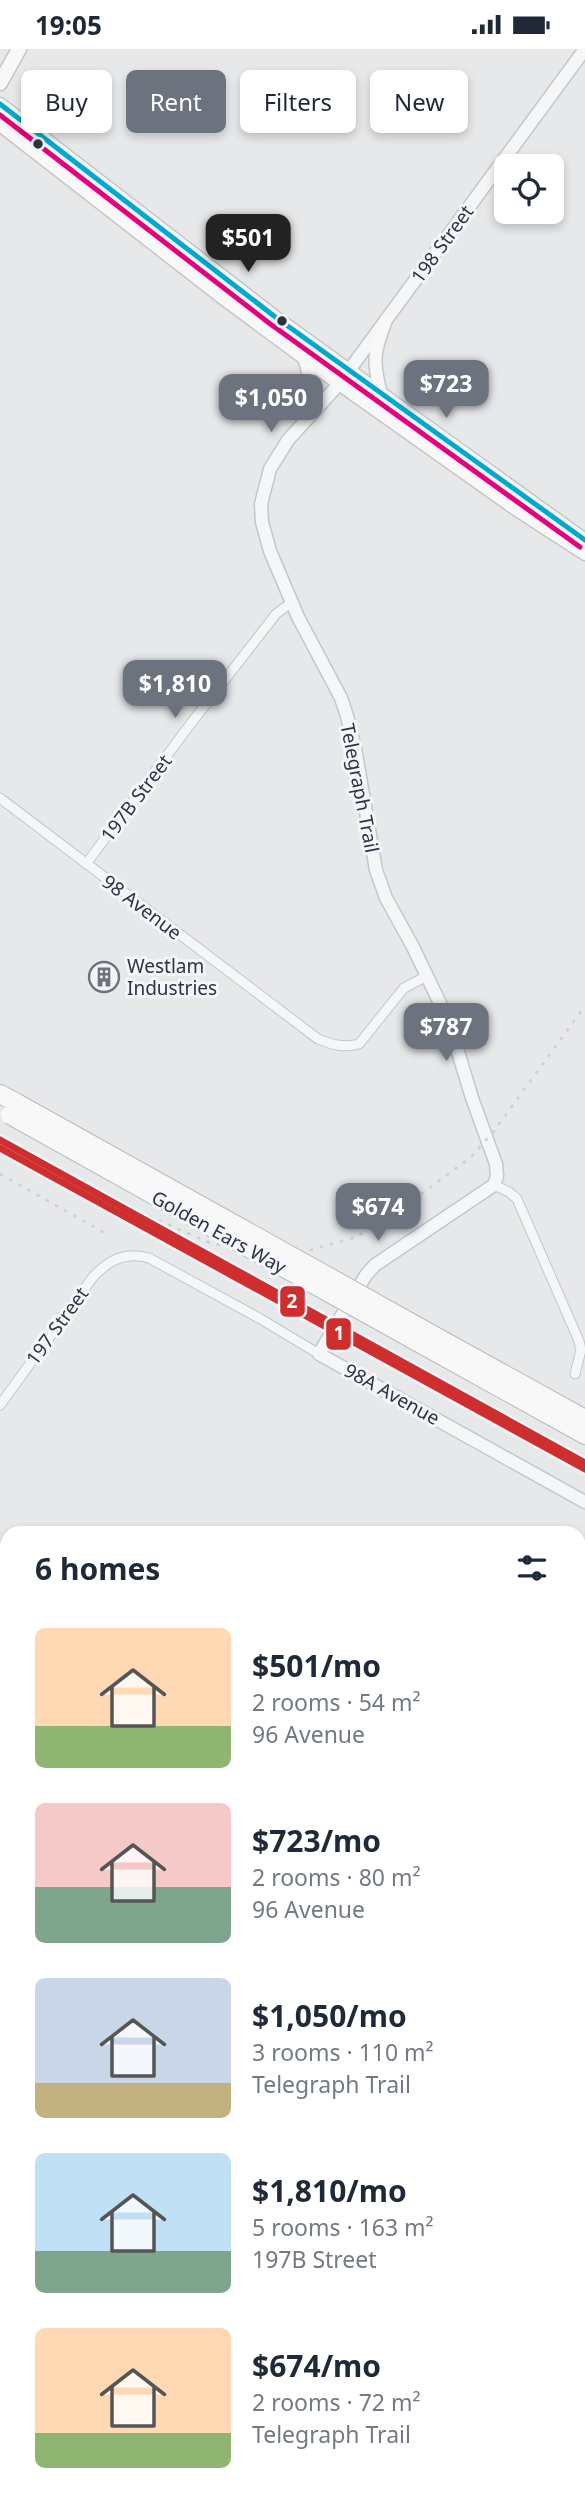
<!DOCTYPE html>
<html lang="en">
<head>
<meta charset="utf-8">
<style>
  body { margin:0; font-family:"Noto Sans",sans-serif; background:#f6f6f7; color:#1f2937; height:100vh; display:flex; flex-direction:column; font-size:26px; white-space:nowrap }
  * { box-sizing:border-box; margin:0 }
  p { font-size:23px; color:#747a83 }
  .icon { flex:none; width:38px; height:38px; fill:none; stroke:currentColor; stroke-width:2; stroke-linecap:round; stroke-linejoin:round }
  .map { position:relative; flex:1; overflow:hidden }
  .sheet { position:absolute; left:0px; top:1477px; width:586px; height:975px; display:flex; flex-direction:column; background:#fff; border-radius:21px 21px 0 0; box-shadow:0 4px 10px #0003 }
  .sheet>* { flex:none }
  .guide { position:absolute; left:21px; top:21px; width:544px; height:63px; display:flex; gap:14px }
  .tools { position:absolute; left:494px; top:105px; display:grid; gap:14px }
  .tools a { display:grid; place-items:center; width:70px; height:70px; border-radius:10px; background:#fff; box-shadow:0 4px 10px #0003; font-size:35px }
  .price { position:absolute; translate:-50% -60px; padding:0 16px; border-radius:14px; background:#6c737f; color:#fff; font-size:23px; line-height:46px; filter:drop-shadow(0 2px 4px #0008) }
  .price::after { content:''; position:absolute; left:50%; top:42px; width:21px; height:16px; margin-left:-10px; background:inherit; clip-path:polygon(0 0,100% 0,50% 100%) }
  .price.selected { background:#222; color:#fff }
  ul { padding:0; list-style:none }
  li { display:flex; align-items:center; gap:21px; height:175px; padding:0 35px }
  li span { display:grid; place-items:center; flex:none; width:196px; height:140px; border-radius:10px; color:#555 }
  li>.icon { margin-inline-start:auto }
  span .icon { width:84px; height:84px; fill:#fffc; stroke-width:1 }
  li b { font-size:30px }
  h2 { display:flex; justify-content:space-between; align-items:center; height:84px; padding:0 35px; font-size:30px }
  .pill { padding:0 24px; border-radius:10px; background:#fff; box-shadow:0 4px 10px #0003; font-size:24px; line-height:63px }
  .pill.selected { background:#6c737f; color:#fff }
  .status { display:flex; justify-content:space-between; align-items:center; height:49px; padding:0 35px; background:#fff; direction:ltr }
  .status svg { height:19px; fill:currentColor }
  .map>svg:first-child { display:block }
</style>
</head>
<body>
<div class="status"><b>19:05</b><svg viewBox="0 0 49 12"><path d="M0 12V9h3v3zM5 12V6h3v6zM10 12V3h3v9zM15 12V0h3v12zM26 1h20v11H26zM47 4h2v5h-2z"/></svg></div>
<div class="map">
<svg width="585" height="2451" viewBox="0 0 585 2451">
  <rect width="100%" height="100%" fill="#e6e8ea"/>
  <!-- green -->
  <g fill="#d6ded6">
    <polygon points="0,2239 7,2240 7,2396 0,2396"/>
    <polygon points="579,2389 585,2392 585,2451 463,2451 461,2445 579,2445"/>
  </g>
  <!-- water -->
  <g fill="#b4c4d5">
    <rect x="0" y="1707" width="7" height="501"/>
    <polygon points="579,1847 585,1849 585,2304 579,2302"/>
  </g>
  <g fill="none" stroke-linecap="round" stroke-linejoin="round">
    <!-- minor casing -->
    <g stroke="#c4c6c8" stroke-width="11">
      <g id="minor">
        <path d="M0 749 318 990C333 996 344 999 359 995L404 939 427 927"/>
        <polyline points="86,815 192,673 276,565 292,553"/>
        <polyline points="494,1136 509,1143 517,1150 579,1292 581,1301 575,1325"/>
        <path d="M0 1356 93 1228C109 1211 125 1202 149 1209L259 1269 319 1305"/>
        <polyline points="0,2234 7,2234"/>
        <polyline points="579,2371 585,2374"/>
      </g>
    </g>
    <!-- tertiary casing -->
    <g stroke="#c4c6c8" stroke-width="15">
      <polyline id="tertiary" points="585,0 339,335 288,391 270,420 261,455 262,473 270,502 298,568 341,649 347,667 355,699 376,821 386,849 413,898 449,973 472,1049 496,1115 497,1127 494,1136 375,1216 366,1226 319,1305 585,1453"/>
    </g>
    <!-- secondary casing -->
    <g stroke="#c4c6c8" stroke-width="15">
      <g id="secondary">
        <polyline points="0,55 274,267 585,491"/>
        <polyline points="0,76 224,250 339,335 517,461 585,505"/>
        <path d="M381 345C372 311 374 303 386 271"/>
        <path d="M304 372C314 343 313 338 304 309"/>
      </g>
    </g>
    <!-- primary casing -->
    <g stroke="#c2c5c8" stroke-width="17">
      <polyline id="primary" points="0,34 19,0"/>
    </g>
    <!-- motorway casing -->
    <g stroke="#b8bbbf" stroke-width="20">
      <g id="motorway">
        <polyline points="0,1045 17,1054"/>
        <polyline points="435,1287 585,1370"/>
        <polyline points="428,1299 585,1386"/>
      </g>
    </g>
    <!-- minor -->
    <use href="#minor" stroke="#f5f6f7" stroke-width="9"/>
    <!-- tertiary -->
    <use href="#tertiary" stroke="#f5f6f7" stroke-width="12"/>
    <!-- secondary -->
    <use href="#secondary" stroke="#f8f8f8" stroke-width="12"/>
    <!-- primary -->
    <use href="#primary" stroke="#f8f8f8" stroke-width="14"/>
    <!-- motorway -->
    <use href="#motorway" stroke="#f8f8f8" stroke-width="18"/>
    <!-- rail -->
    <g stroke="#cecfd2" stroke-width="2.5" stroke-dasharray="3.5 7" stroke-linecap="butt">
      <polyline points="0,1125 105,1184"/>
      <polyline points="91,1142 208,1193 256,1205 278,1205 307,1202 353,1189 381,1175 471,1108 494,1082 585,957"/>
    </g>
    <!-- motorway-bridge casing -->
    <g stroke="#b8bbbf" stroke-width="20" stroke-linecap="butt">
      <g id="motorway-bridge">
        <polyline points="17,1054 435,1287"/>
        <polyline points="10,1066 428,1299"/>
      </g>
    </g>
    <!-- motorway-bridge -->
    <use href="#motorway-bridge" stroke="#f8f8f8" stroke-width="18"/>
    <!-- bus-1 casing -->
    <g stroke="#f4f6f9" stroke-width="10">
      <polyline id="bus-1" points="0,55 274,267 585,491"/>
    </g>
    <!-- bus-2 casing -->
    <g stroke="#f4f6f9" stroke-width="10">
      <polyline id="bus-2" points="0,66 269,274 580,498"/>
    </g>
    <!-- bus-1 -->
    <use href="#bus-1" stroke="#00a9ce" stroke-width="5"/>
    <!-- bus-2 -->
    <use href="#bus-2" stroke="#e5007d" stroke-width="5"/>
    <!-- rail-1 casing -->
    <g stroke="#f4f6f9" stroke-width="12">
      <polyline id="rail-1" points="0,1091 585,1414"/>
    </g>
    <!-- rail-2 casing -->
    <g stroke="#f4f6f9" stroke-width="12">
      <polyline id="rail-2" points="0,1099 585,1420"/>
    </g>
    <!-- rail-1 -->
    <use href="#rail-1" stroke="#cf2e2f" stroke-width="7"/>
    <!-- rail-2 -->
    <use href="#rail-2" stroke="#cf2e2f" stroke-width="7"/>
  </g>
  <!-- icons -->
  <defs>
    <g id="building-ring" transform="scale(1.575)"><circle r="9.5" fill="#f4f6f9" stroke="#6c737f" stroke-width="1.5"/><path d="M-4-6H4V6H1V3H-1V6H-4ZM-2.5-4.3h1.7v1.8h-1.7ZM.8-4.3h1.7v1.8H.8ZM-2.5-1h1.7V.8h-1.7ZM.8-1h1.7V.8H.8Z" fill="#6c737f"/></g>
  </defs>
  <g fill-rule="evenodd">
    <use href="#building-ring" x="104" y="928"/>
  </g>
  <!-- markers -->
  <g fill="#2b3445" stroke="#f4f6f9" stroke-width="2.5">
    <circle cx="38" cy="95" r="6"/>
    <circle cx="282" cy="272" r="6"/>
  </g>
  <g text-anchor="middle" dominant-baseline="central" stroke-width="6" stroke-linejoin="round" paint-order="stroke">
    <!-- street labels -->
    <g font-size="19" fill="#2b3445" stroke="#f4f6f9">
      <text transform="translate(442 195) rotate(-54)">198 Street</text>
      <text transform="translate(360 739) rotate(79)">Telegraph Trail</text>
      <text transform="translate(136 749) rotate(-53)">197B Street</text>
      <text transform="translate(142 858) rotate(37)">98 Avenue</text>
      <text transform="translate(219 1183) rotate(29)">Golden Ears Way</text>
      <text transform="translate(57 1277) rotate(-54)">197 Street</text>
      <text transform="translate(392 1345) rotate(29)">98A Avenue</text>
    </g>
    <!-- poi labels -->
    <g font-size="19" fill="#2b3445" stroke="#f4f6f9" text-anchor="start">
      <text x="127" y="917">Westlam<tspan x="127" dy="22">Industries</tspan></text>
    </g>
  </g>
  <g stroke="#f4f6f9" stroke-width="2.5">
    <rect x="279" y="1236" width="27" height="33" rx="7" fill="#cf2e2f"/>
    <rect x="325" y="1268" width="27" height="34" rx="7" fill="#cf2e2f"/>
  </g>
  <g font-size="19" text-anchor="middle" font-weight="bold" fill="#fff">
    <text x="292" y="1259">2</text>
    <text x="339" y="1291">1</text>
  </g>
</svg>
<div class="tools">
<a><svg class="icon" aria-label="locate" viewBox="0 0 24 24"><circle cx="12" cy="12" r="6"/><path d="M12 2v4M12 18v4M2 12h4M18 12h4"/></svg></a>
</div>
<b class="price selected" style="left:248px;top:225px">$501</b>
<b class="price" style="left:446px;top:371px">$723</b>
<b class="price" style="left:271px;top:385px">$1,050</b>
<b class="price" style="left:175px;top:671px">$1,810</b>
<b class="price" style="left:446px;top:1014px">$787</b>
<b class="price" style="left:378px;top:1194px">$674</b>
<div class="guide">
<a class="pill">Buy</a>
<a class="pill selected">Rent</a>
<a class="pill">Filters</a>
<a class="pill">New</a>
</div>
<section class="sheet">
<h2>6 homes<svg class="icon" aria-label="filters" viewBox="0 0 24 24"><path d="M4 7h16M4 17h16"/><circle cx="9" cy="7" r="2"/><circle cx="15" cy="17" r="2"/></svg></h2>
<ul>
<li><span style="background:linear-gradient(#ffd9b3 70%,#8fb573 0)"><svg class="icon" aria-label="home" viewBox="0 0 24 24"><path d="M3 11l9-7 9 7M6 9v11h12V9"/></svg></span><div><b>$501/mo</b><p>2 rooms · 54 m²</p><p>96 Avenue</p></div></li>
<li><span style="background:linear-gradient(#f6c9c9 60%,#7fa58c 0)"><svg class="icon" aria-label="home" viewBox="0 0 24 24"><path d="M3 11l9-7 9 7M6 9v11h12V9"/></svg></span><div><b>$723/mo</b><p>2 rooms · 80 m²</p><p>96 Avenue</p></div></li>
<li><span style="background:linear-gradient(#c9d6e8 75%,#c2b280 0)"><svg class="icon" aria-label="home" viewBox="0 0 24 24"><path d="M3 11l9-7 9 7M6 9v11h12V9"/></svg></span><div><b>$1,050/mo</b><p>3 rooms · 110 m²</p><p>Telegraph Trail</p></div></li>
<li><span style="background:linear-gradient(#bfe0f5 70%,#7fa58c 0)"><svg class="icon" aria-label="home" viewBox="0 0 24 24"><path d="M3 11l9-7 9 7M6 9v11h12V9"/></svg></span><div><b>$1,810/mo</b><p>5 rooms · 163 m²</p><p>197B Street</p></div></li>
<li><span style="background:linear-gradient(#ffd9b3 75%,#8fb573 0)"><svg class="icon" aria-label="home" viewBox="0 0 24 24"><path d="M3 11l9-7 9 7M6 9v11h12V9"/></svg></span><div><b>$674/mo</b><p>2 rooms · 72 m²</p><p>Telegraph Trail</p></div></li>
</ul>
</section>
</div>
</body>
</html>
